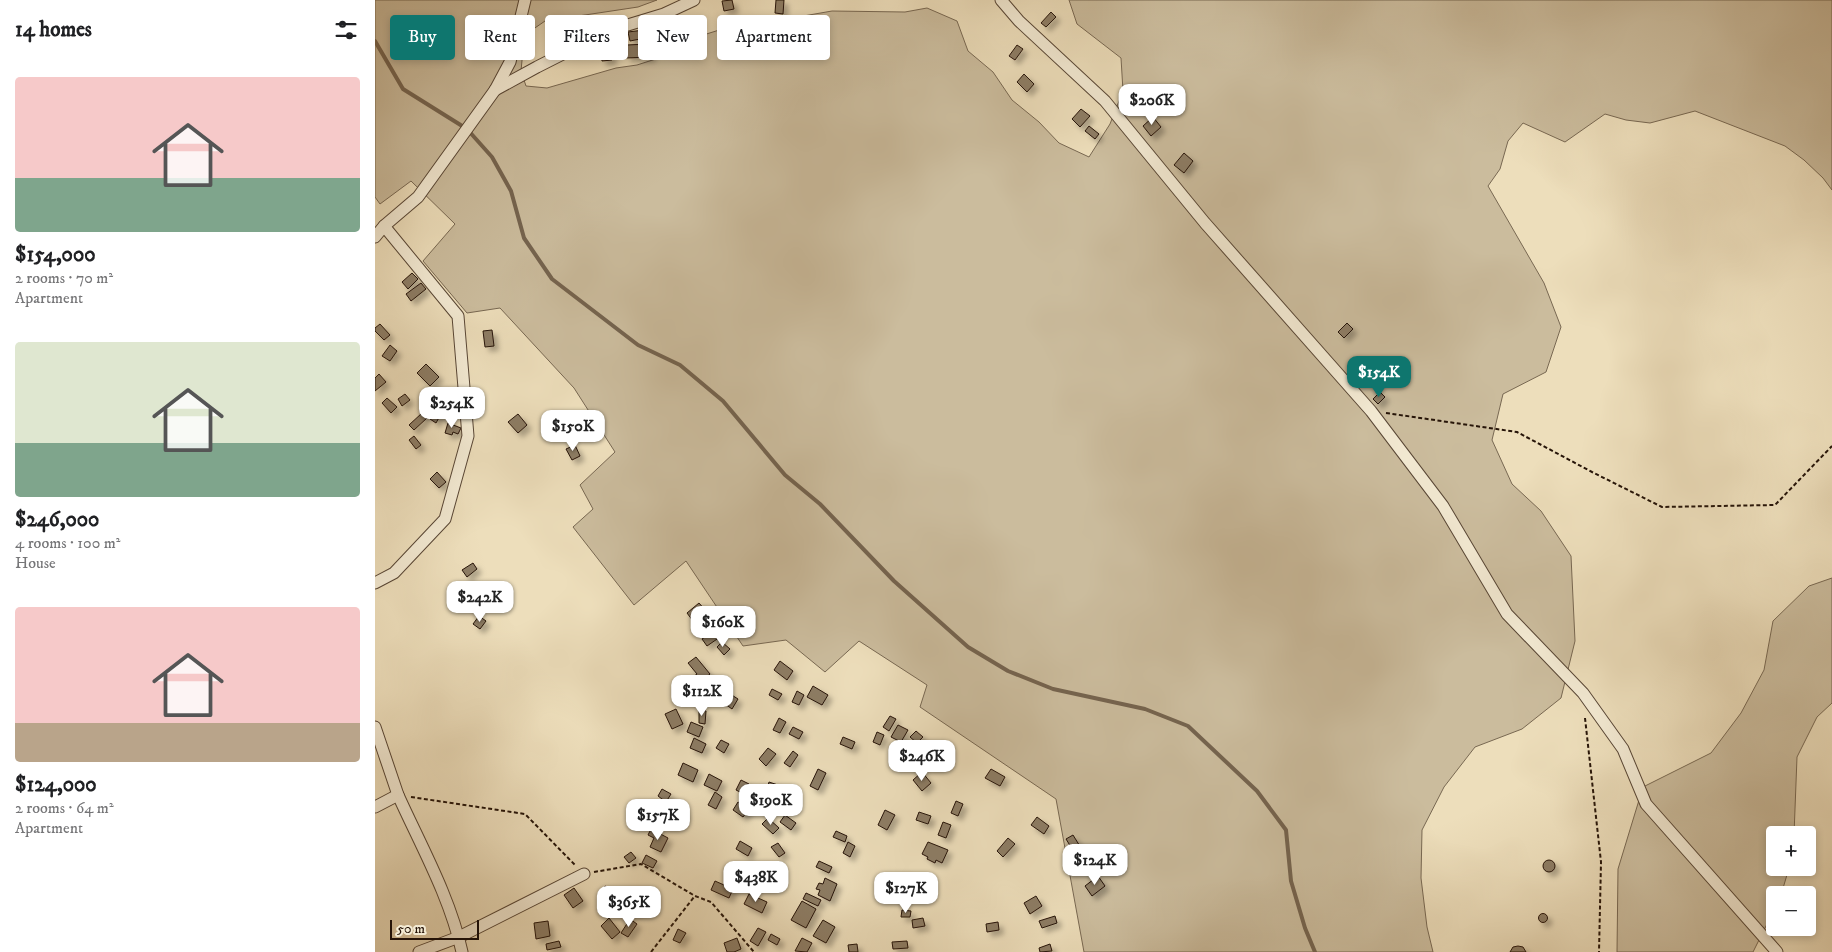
<!DOCTYPE html>
<html lang="en">
<head>
<meta charset="utf-8">
<style>
  body { margin:0; font-family:"IM FELL DW Pica",serif; background:#f6f6f6; color:#202124; height:100vh; display:flex; flex-direction:column; font-size:19px; white-space:nowrap }
  * { box-sizing:border-box; margin:0 }
  p { font-size:16px; color:#757577 }
  .icon { flex:none; width:28px; height:28px; fill:none; stroke:currentColor; stroke-width:2; stroke-linecap:round; stroke-linejoin:round }
  .map { position:relative; flex:1; overflow:hidden }
  .panel { display:flex; flex-direction:column; background:#fff; width:375px }
  .panel>* { flex:none }
  .top-card { position:absolute; left:15px; top:15px; width:475px; height:45px; display:flex; gap:10px }
  .controls { position:absolute; left:1391px; top:826px; display:grid; gap:10px }
  .controls a { display:grid; place-items:center; width:50px; height:50px; border-radius:5px; background:#fff; box-shadow:0 2px 8px #0003; font-size:25px }
  .scale { position:absolute; left:15px; bottom:12px; width:89px; box-sizing:border-box; padding-left:5px; border:2px solid #261408; border-top:0; font-size:14px; line-height:18px; white-space:nowrap; color:#261408; -webkit-text-stroke:4px #f3ead3; paint-order:stroke }
  .price { position:absolute; translate:-50% -42px; padding:0 11px; border-radius:10px; background:#fff; color:#222; font-size:16px; line-height:32px; filter:drop-shadow(0 1px 2px #0008) }
  .price::after { content:''; position:absolute; left:50%; top:30px; width:15px; height:11px; margin-left:-8px; background:inherit; clip-path:polygon(0 0,100% 0,50% 100%) }
  .price.current { background:#0f766e; color:#fff }
  ul { padding:0; list-style:none }
  li { display:grid; align-content:center; gap:10px; height:265px; padding:0 15px }
  li span { display:grid; place-items:center; height:155px; border-radius:5px; color:#555 }
  li>.icon { margin-inline-start:auto }
  span .icon { width:90px; height:90px; fill:#fffc; stroke-width:1 }
  li b { font-size:21px }
  h2 { display:flex; justify-content:space-between; align-items:center; height:60px; padding:0 15px; font-size:21px }
  .chip { padding:0 18px; border-radius:5px; background:#fff; box-shadow:0 2px 8px #0003; font-size:18px; line-height:45px }
  .chip.current { background:#0f766e; color:#fff }
  main { display:flex; flex:1; min-height:0 }
  .map>svg:first-child { display:block }
</style>
</head>
<body>
<main>
<section class="panel">
<h2>14 homes<svg class="icon" aria-label="filters" viewBox="0 0 24 24"><path d="M4 7h16M4 17h16"/><circle cx="9" cy="7" r="2"/><circle cx="15" cy="17" r="2"/></svg></h2>
<ul>
<li><span style="background:linear-gradient(#f6c9c9 65%,#7fa58c 0)"><svg class="icon" aria-label="home" viewBox="0 0 24 24"><path d="M3 11l9-7 9 7M6 9v11h12V9"/></svg></span><div><b>$154,000</b><p>2 rooms · 70 m²</p><p>Apartment</p></div></li>
<li><span style="background:linear-gradient(#dfe7d0 65%,#7fa58c 0)"><svg class="icon" aria-label="home" viewBox="0 0 24 24"><path d="M3 11l9-7 9 7M6 9v11h12V9"/></svg></span><div><b>$246,000</b><p>4 rooms · 100 m²</p><p>House</p></div></li>
<li><span style="background:linear-gradient(#f6c9c9 75%,#b9a48a 0)"><svg class="icon" aria-label="home" viewBox="0 0 24 24"><path d="M3 11l9-7 9 7M6 9v11h12V9"/></svg></span><div><b>$124,000</b><p>2 rooms · 64 m²</p><p>Apartment</p></div></li>
</ul>
</section>
<div class="map">
<svg width="1457" height="952" viewBox="0 0 1457 952">
  <defs>
    <filter id="shadow"><feDropShadow dx="4.5" dy="4.5" stdDeviation="2.5" flood-color="#0004"/></filter>
  </defs>
  <rect width="100%" height="100%" fill="#eddebb"/>
  <filter id="stains"><feTurbulence type="fractalNoise" baseFrequency=".004" numOctaves="4"/><feColorMatrix values="0 0 0 0 .2 0 0 0 0 .09 0 0 0 0 .02 0 0 0 .5 -.17"/></filter>
  <radialGradient id="worn" r=".72"><stop offset=".6" stop-color="#630" stop-opacity="0"/><stop offset="1" stop-color="#630" stop-opacity=".3"/></radialGradient>
  <!-- green -->
  <g fill="#cbbc9d" stroke="#786852">
    <polygon points="0,0 282,0 263,7 170,21 157,30 148,50 146,71 151,86 172,88 241,68 262,65 290,56 322,37 360,25 417,18 457,11 530,12 552,8 582,21 593,51 618,72 637,100 664,122 684,143 714,157 735,124 748,91 746,58 702,24 694,0 1457,0 1457,190 1448,178 1429,160 1410,146 1320,111 1275,123 1251,120 1230,114 1190,142 1148,123 1133,141 1125,169 1113,186 1169,283 1186,327 1171,372 1128,394 1117,440 1137,484 1166,511 1196,556 1200,641 1186,698 1147,729 1100,747 1069,787 1047,830 1046,878 1052,927 1058,952 709,952 681,799 545,707 552,685 484,641 450,672 411,640 368,646 311,561 259,605 198,527 218,509 205,485 240,452 199,388 125,308 92,313 48,261 80,224 36,181 5,204 0,197"/>
    <polygon points="1457,578 1457,703 1442,717 1422,757 1419,835 1400,835 1400,868 1414,868 1406,895 1400,895 1400,908 1378,952 1242,952 1243,869 1268,787 1336,753 1366,713 1389,670 1398,621 1434,586"/>
  </g>
  <g fill="none" stroke-linecap="round" stroke-linejoin="round">
    <!-- stream -->
    <polyline stroke="#75644f" stroke-width="4" points="0,41 28,89 92,129 117,157 136,191 149,238 177,279 263,345 305,365 348,401 410,475 445,504 519,581 593,647 633,671 678,689 770,709 813,726 882,791 911,830 916,881 930,928 940,952"/>
  </g>
  <!-- building -->
  <g fill="#8d7d65" stroke="#261408" filter="url(#shadow)">
    <polygon points="357,0 359,9 349,11 347,1"/>
    <polygon points="401,0 409,0 408,14 400,13"/>
    <polygon points="676,12 681,17 671,27 666,23"/>
    <polygon points="196,20 202,30 186,38 181,28"/>
    <polygon points="290,25 293,34 285,38 281,29"/>
    <polygon points="269,30 270,38 255,41 253,32"/>
    <polygon points="275,44 276,57 251,58 251,45"/>
    <polygon points="642,45 648,49 640,60 634,56"/>
    <polygon points="236,51 237,60 227,61 226,52"/>
    <polygon points="649,74 659,84 652,92 642,82"/>
    <polygon points="706,109 715,116 705,127 697,119"/>
    <polygon points="778,117 786,127 776,136 768,126"/>
    <polygon points="714,126 724,134 720,139 710,131"/>
    <polygon points="809,153 818,161 809,173 799,165"/>
    <polygon points="37,273 43,279 33,289 27,282"/>
    <polygon points="46,283 51,289 36,301 31,294"/>
    <polygon points="972,323 978,329 969,338 963,332"/>
    <polygon points="5,324 15,335 9,340 0,331 0,328"/>
    <polygon points="117,330 119,346 110,347 108,331"/>
    <polygon points="15,345 22,351 15,361 7,356"/>
    <polygon points="51,364 64,377 55,386 42,373"/>
    <polygon points="4,374 11,382 0,391 0,378"/>
    <polygon points="68,389 76,393 71,405 63,402"/>
    <polygon points="1005,392 1010,397 1003,404 998,399"/>
    <polygon points="30,394 35,400 27,406 23,399"/>
    <polygon points="12,398 22,407 16,413 7,403"/>
    <polygon points="61,410 66,414 61,423 55,419"/>
    <polygon points="47,413 52,418 39,430 34,425"/>
    <polygon points="143,414 152,425 143,433 133,422"/>
    <polygon points="73,423 86,428 83,434 78,432 77,435 70,433"/>
    <polygon points="39,436 46,445 41,449 34,440"/>
    <polygon points="200,445 205,456 197,460 191,449"/>
    <polygon points="62,472 71,482 64,488 55,479"/>
    <polygon points="98,563 102,569 92,577 87,570"/>
    <polygon points="324,603 331,611 318,621 312,613"/>
    <polygon points="104,616 111,621 105,629 98,624"/>
    <polygon points="340,630 345,637 332,646 327,639"/>
    <polygon points="347,642 355,649 349,655 342,647"/>
    <polygon points="321,657 335,674 323,684 318,677 322,674 313,663"/>
    <polygon points="405,661 418,671 412,680 399,670"/>
    <polygon points="438,686 453,695 447,705 432,697"/>
    <polygon points="397,689 407,694 403,700 394,695"/>
    <polygon points="422,691 429,695 424,705 417,702"/>
    <polygon points="352,692 363,699 357,709 346,701"/>
    <polygon points="301,709 308,724 297,729 290,714"/>
    <polygon points="324,710 331,711 330,724 324,723"/>
    <polygon points="515,716 521,719 514,731 508,727"/>
    <polygon points="404,718 411,722 405,733 398,730"/>
    <polygon points="316,722 328,727 324,737 312,732"/>
    <polygon points="523,725 533,730 526,742 516,737"/>
    <polygon points="418,727 428,732 424,739 414,734"/>
    <polygon points="541,731 548,737 542,743 535,737"/>
    <polygon points="502,732 509,735 505,745 498,742"/>
    <polygon points="468,737 480,742 477,749 465,744"/>
    <polygon points="319,738 331,744 327,753 315,748"/>
    <polygon points="346,740 354,744 349,753 341,748"/>
    <polygon points="393,748 401,754 391,766 384,759"/>
    <polygon points="418,751 423,755 415,767 409,763"/>
    <polygon points="308,763 323,770 318,782 303,775"/>
    <polygon points="443,769 451,773 443,790 435,786"/>
    <polygon points="616,769 630,777 625,786 610,778"/>
    <polygon points="547,772 556,783 547,791 538,780"/>
    <polygon points="334,774 347,781 342,791 329,785"/>
    <polygon points="366,780 374,784 369,794 361,790"/>
    <polygon points="394,782 403,785 399,798 390,795"/>
    <polygon points="287,789 296,794 291,802 283,796"/>
    <polygon points="340,792 347,797 341,809 333,805"/>
    <polygon points="581,801 588,804 583,816 576,813"/>
    <polygon points="363,802 374,809 368,817 358,810"/>
    <polygon points="302,809 310,813 305,823 297,818"/>
    <polygon points="510,810 520,815 512,830 503,825"/>
    <polygon points="544,812 556,816 553,824 541,820"/>
    <polygon points="410,815 421,823 416,830 405,822"/>
    <polygon points="662,817 674,826 669,834 656,825"/>
    <polygon points="393,818 404,828 398,834 387,824"/>
    <polygon points="568,822 576,825 571,838 563,835"/>
    <polygon points="276,829 293,838 286,852 275,847 279,838 273,835"/>
    <polygon points="461,831 472,836 470,842 458,837"/>
    <polygon points="698,835 706,848 699,852 691,839"/>
    <polygon points="633,838 640,844 628,857 622,851"/>
    <polygon points="365,841 377,848 373,856 361,849"/>
    <polygon points="473,842 480,846 475,857 468,853"/>
    <polygon points="553,842 573,850 567,863 561,860 560,863 552,859 553,857 547,854"/>
    <polygon points="403,843 410,853 404,857 396,847"/>
    <polygon points="256,852 261,858 254,863 249,857"/>
    <polygon points="271,855 282,861 278,868 267,863"/>
    <circle cx="1174" cy="866" r="6"/>
    <polygon points="444,861 457,867 454,873 441,867"/>
    <polygon points="356,868 365,871 361,884 352,881"/>
    <polygon points="723,876 730,886 717,896 710,886"/>
    <polygon points="450,878 462,884 455,901 443,895 445,890 441,889 444,883 448,884"/>
    <polygon points="340,881 358,889 354,898 336,890"/>
    <polygon points="230,886 238,890 232,902 224,897"/>
    <polygon points="199,888 208,901 198,908 189,895"/>
    <polygon points="250,893 267,902 261,913 244,904"/>
    <polygon points="431,893 446,900 443,906 428,899"/>
    <polygon points="374,894 392,902 387,913 369,904"/>
    <polygon points="661,896 667,906 655,914 649,903"/>
    <polygon points="427,901 441,909 431,928 416,920"/>
    <polygon points="527,910 536,911 535,917 526,917"/>
    <circle cx="1168" cy="918" r="4.5"/>
    <polygon points="680,916 682,923 667,928 664,921"/>
    <polygon points="234,918 245,932 237,939 226,926"/>
    <polygon points="548,918 550,926 538,928 537,920"/>
    <polygon points="255,919 262,924 253,937 246,933"/>
    <polygon points="448,920 460,927 451,943 438,936"/>
    <polygon points="173,921 175,936 161,939 159,923"/>
    <polygon points="623,922 624,930 612,932 611,924"/>
    <polygon points="383,928 391,932 383,946 375,941"/>
    <polygon points="303,929 311,933 305,943 298,940"/>
    <polygon points="396,934 405,939 402,945 393,940"/>
    <polygon points="362,938 366,949 359,952 352,952 349,943"/>
    <polygon points="427,938 437,943 432,952 420,951"/>
    <polygon points="184,941 186,947 172,950 171,944"/>
    <polygon points="532,941 533,948 518,949 517,942"/>
    <polygon points="482,944 483,952 474,952 473,945"/>
    <polygon points="675,944 677,951 665,952 664,948"/>
    <polygon points="1143,946 1148,947 1151,952 1135,952 1138,947"/>
  </g>
  <g fill="none" stroke-linecap="round" stroke-linejoin="round">
    <!-- minor casing -->
    <g stroke="#584635" stroke-width="13">
      <g id="minor">
        <polyline points="626,0 644,21 730,101 830,223 996,411 1068,506 1132,614 1208,693 1248,749 1271,804 1402,952"/>
        <polyline points="120,90 162,67 233,31 289,14 319,0"/>
        <polyline points="0,237 9,226 43,197 120,90 135,62 150,0"/>
        <polyline points="0,583 19,573 70,519 93,436 83,316 9,226"/>
        <polyline points="0,727 23,795 0,807"/>
        <path d="M23 795C46 846 75 897 87 952"/>
        <polyline points="44,952 84,937 209,874"/>
      </g>
    </g>
    <!-- path -->
    <g stroke="#261408" stroke-width="2" stroke-dasharray="4 2.5" stroke-linecap="butt">
      <polyline points="1011,413 1142,432 1217,472 1287,507 1400,505 1457,446"/>
      <polyline points="1210,718 1226,862 1224,952"/>
      <polyline points="36,797 150,814 201,866"/>
      <polyline points="219,872 266,864 320,896 336,902 379,952"/>
      <polyline points="276,952 319,897"/>
    </g>
    <!-- minor -->
    <use href="#minor" stroke="#f3ead3" stroke-width="11"/>
  </g>
  <rect width="100%" height="100%" filter="url(#stains)"/>
  <rect width="100%" height="100%" fill="url(#worn)"/>
</svg>
<div class="controls">
<a>+</a>
<a>−</a>
</div>
<div class="scale">50 m</div>
<b class="price" style="left:777px;top:126px">$206K</b>
<b class="price current" style="left:1004px;top:398px">$154K</b>
<b class="price" style="left:77px;top:429px">$254K</b>
<b class="price" style="left:198px;top:452px">$150K</b>
<b class="price" style="left:105px;top:623px">$242K</b>
<b class="price" style="left:348px;top:648px">$160K</b>
<b class="price" style="left:327px;top:717px">$112K</b>
<b class="price" style="left:547px;top:782px">$246K</b>
<b class="price" style="left:396px;top:826px">$190K</b>
<b class="price" style="left:283px;top:841px">$157K</b>
<b class="price" style="left:720px;top:886px">$124K</b>
<b class="price" style="left:381px;top:903px">$438K</b>
<b class="price" style="left:531px;top:914px">$127K</b>
<b class="price" style="left:254px;top:928px">$365K</b>
<div class="top-card">
<a class="chip current">Buy</a>
<a class="chip">Rent</a>
<a class="chip">Filters</a>
<a class="chip">New</a>
<a class="chip">Apartment</a>
</div>
</div>
</main>
</body>
</html>
